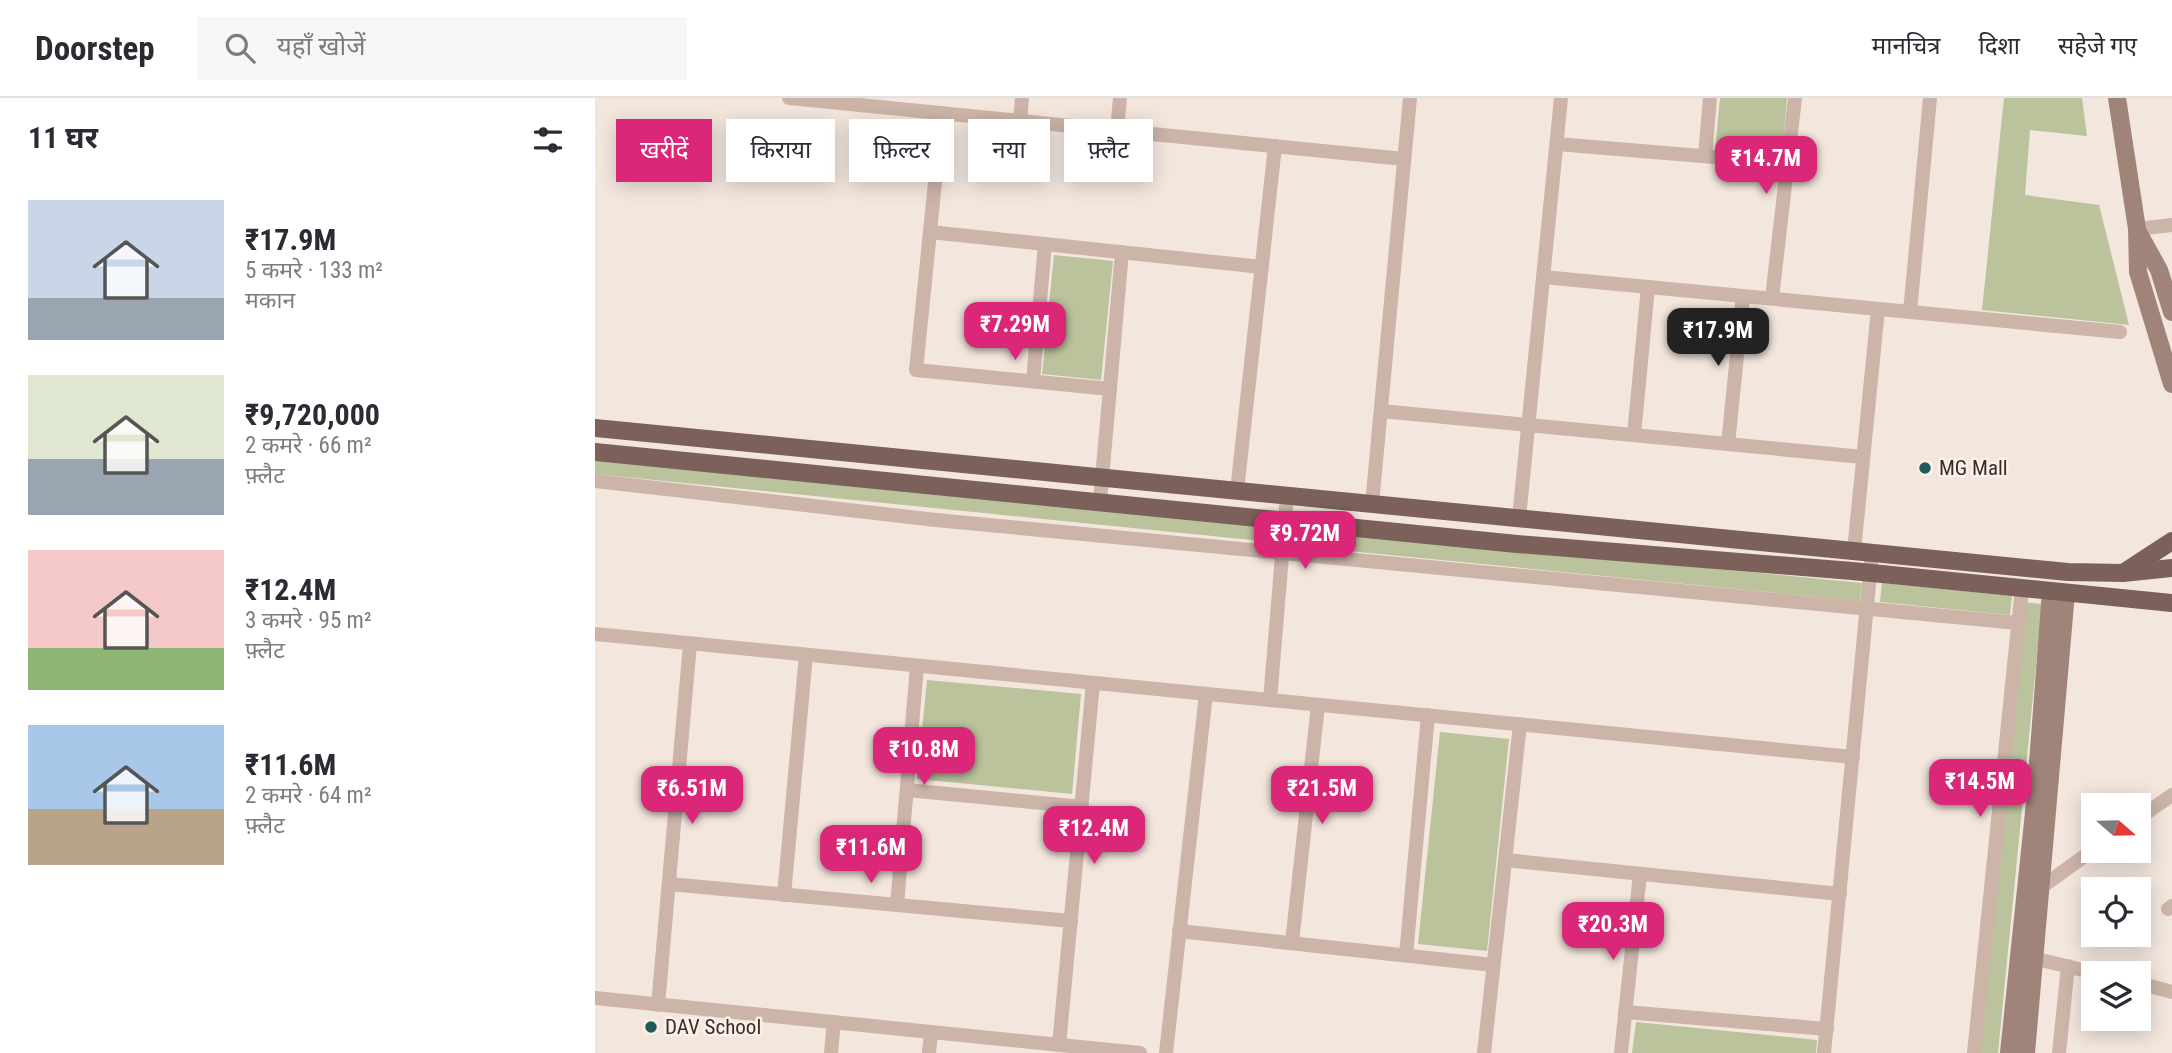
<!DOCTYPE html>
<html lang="hi">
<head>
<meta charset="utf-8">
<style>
  body { margin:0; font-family:"Roboto Condensed","Noto Sans Devanagari",sans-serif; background:#f7f7f7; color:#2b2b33; height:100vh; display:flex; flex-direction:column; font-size:26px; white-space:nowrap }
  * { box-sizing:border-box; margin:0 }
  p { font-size:23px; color:#7c7c81 }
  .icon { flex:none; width:38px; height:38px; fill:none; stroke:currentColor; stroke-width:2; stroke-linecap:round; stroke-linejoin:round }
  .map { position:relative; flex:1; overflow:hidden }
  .sheet { display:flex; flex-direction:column; background:#fff; width:595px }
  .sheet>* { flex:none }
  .top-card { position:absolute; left:21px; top:21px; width:665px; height:63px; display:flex; gap:14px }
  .needle { width:46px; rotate:110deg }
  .fabs { position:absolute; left:1486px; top:695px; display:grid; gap:14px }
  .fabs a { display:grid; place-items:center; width:70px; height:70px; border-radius:0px; background:#fff; box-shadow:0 4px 18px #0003; font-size:35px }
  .price { position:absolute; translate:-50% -60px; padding:0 16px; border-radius:14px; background:#db2777; color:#fff; font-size:23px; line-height:46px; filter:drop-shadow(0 2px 4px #0008) }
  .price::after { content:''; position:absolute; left:50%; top:42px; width:21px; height:16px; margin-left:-10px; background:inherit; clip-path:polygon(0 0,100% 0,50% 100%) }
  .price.current { background:#222; color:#fff }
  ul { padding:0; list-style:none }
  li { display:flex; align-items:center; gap:21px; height:175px; padding:0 28px }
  li span { display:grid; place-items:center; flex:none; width:196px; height:140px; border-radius:0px; color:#555 }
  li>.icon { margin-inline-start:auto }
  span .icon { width:84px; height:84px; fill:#fffc; stroke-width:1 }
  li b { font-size:30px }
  h2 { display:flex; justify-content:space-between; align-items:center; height:84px; padding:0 28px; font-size:30px }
  .pill { padding:0 24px; border-radius:0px; background:#fff; box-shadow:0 4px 18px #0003; font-size:24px; line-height:63px }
  .pill.current { background:#db2777; color:#fff }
  header { display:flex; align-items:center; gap:42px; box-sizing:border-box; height:98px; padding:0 35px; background:#fff; border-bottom:2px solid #e1e1e2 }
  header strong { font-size:33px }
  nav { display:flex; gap:38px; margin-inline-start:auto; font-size:24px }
  .search { width:490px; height:63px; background:#f7f7f7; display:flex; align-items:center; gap:18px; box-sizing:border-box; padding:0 24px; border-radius:0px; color:#7c7c81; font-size:26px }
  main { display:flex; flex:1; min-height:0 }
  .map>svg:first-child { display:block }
</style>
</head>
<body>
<header>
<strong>Doorstep</strong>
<div class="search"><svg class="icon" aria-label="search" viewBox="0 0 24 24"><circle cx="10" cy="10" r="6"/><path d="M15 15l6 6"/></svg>यहाँ खोजें</div>
<nav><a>मानचित्र</a><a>दिशा</a><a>सहेजे गए</a></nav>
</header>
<main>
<section class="sheet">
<h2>11 घर<svg class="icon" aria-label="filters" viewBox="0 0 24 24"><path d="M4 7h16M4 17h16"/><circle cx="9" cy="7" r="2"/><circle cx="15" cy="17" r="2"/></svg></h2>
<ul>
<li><span style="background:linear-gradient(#c9d6e8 70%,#9aa5b1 0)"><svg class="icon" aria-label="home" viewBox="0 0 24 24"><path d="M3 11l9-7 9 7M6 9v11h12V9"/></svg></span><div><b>₹17.9M</b><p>5 कमरे · 133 m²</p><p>मकान</p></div></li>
<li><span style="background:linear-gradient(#dfe7d0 60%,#9aa5b1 0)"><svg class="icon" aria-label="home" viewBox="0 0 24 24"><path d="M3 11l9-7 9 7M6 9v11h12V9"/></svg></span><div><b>₹9,720,000</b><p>2 कमरे · 66 m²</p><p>फ़्लैट</p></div></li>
<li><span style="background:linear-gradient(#f6c9c9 70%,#8fb573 0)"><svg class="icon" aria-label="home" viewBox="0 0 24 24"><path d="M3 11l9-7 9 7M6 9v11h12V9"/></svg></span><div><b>₹12.4M</b><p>3 कमरे · 95 m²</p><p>फ़्लैट</p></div></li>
<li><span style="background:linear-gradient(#a9c7e8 60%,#b9a48a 0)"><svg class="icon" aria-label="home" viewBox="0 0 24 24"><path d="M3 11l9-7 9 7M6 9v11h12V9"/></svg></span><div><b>₹11.6M</b><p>2 कमरे · 64 m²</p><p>फ़्लैट</p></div></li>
</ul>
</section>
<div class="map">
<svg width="1577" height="955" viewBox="0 0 1577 955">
  <rect width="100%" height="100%" fill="#f3e6dd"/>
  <!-- green -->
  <g fill="#bac39c">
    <polygon points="1125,0 1192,0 1187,58 1120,53"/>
    <polygon points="1409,0 1487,0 1492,38 1435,32 1430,97 1504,107 1534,227 1387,212"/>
    <polygon points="459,157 518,163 506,282 447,276"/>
    <polygon points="0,358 680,426 678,444 0,376"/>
    <polygon points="704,430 1267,485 1265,503 702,448"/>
    <polygon points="1287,485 1417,498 1415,517 1285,504"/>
    <polygon points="1429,504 1447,506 1403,955 1385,955"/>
    <polygon points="332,582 486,596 477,696 322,681"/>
    <polygon points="845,634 914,641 892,853 823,846"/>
    <polygon points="1041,924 1222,942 1221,955 1037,955"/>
  </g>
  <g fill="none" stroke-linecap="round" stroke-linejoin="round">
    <!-- street -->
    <g stroke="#ccb4a8" stroke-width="14">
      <polyline points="194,0 809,61"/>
      <polyline points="347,15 321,272 515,291"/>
      <polyline points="425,23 427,0"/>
      <polyline points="522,32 525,0"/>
      <polyline points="962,46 1192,65"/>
      <polyline points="1110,58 1115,0"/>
      <polyline points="1542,131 1577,127"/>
      <polyline points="335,134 667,169"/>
      <polyline points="948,179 1525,234"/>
      <polyline points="1177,200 1200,0"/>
      <polyline points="1315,214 1335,0"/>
      <polyline points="438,283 450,146"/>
      <polyline points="786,313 1268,359"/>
      <polyline points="1039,337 1053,189"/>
      <polyline points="1133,346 1148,198"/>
      <polyline points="0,383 341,422 1423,525"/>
      <polyline points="642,393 680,48"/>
      <polyline points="505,403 527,154"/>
      <polyline points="777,406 815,0"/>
      <polyline points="924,420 966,0"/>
      <polyline points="1259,453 1283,211"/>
      <polyline points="0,536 1258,659"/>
      <polyline points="675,602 692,398"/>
      <polyline points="312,692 487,709"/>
      <polyline points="1544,720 1577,697"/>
      <polyline points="910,762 1245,796"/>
      <polyline points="74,786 476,823"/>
      <polyline points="1448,788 1498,752"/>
      <polyline points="189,797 211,557"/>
      <polyline points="302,807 322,568"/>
      <polyline points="1573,811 1577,808"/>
      <polyline points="584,833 898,867"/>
      <polyline points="697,845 723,607"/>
      <polyline points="811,857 833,617"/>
      <polyline points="1429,858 1500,875"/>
      <polyline points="1544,885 1577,894"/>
      <polyline points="0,900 545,955"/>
      <polyline points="63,907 95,546"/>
      <polyline points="1030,914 1232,931"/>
      <polyline points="464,947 498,585"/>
      <polyline points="236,955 239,924"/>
      <polyline points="334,955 336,934"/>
      <polyline points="571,955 611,596"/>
      <polyline points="889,955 925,626"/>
      <polyline points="1026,955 1045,776"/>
      <polyline points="1229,955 1277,455"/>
      <polyline points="1379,955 1427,490"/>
      <polyline points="1464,955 1473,868"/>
    </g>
    <!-- secondary -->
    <g stroke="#a08379" stroke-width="18">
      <polyline points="1522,0 1542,131 1543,174 1577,286"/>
      <polyline points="1543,134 1564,172 1577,214"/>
      <polyline points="1414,955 1440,705 1456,493"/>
      <polyline points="1431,955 1471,495"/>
    </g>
    <!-- primary -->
    <g stroke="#7b6159" stroke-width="18">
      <polyline points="0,330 1473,474 1528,475 1577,470"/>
      <polyline points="0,354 922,446 1257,473 1577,505"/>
      <polyline points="1531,473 1577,443"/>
    </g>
  </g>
  <!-- markers -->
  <g fill="#1b5c5a" stroke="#fbf1e9" stroke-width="2.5">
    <circle cx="1330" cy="370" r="7"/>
    <circle cx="56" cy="929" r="7"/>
  </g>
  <g text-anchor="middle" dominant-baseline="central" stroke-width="5" stroke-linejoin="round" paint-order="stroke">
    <!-- poi labels -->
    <g font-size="21" fill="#392c28" stroke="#fbf1e9" text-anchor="start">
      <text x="1344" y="370">MG Mall</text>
      <text x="70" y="929">DAV School</text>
    </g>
  </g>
</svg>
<div class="fabs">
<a><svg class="needle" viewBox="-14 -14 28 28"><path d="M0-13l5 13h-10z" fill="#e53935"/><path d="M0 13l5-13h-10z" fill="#7c7c81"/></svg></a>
<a><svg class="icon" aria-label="locate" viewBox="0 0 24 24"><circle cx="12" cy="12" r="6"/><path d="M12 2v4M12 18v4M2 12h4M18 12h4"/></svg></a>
<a><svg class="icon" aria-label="layers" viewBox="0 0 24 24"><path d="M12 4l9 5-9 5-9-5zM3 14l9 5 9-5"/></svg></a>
</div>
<b class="price" style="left:1171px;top:98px">₹14.7M</b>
<b class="price" style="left:420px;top:264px">₹7.29M</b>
<b class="price current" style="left:1123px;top:270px">₹17.9M</b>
<b class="price" style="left:710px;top:473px">₹9.72M</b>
<b class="price" style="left:329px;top:689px">₹10.8M</b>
<b class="price" style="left:1385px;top:721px">₹14.5M</b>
<b class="price" style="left:97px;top:728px">₹6.51M</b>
<b class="price" style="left:727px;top:728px">₹21.5M</b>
<b class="price" style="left:499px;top:768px">₹12.4M</b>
<b class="price" style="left:276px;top:787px">₹11.6M</b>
<b class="price" style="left:1018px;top:864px">₹20.3M</b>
<div class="top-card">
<a class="pill current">खरीदें</a>
<a class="pill">किराया</a>
<a class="pill">फ़िल्टर</a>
<a class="pill">नया</a>
<a class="pill">फ़्लैट</a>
</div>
</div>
</main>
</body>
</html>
